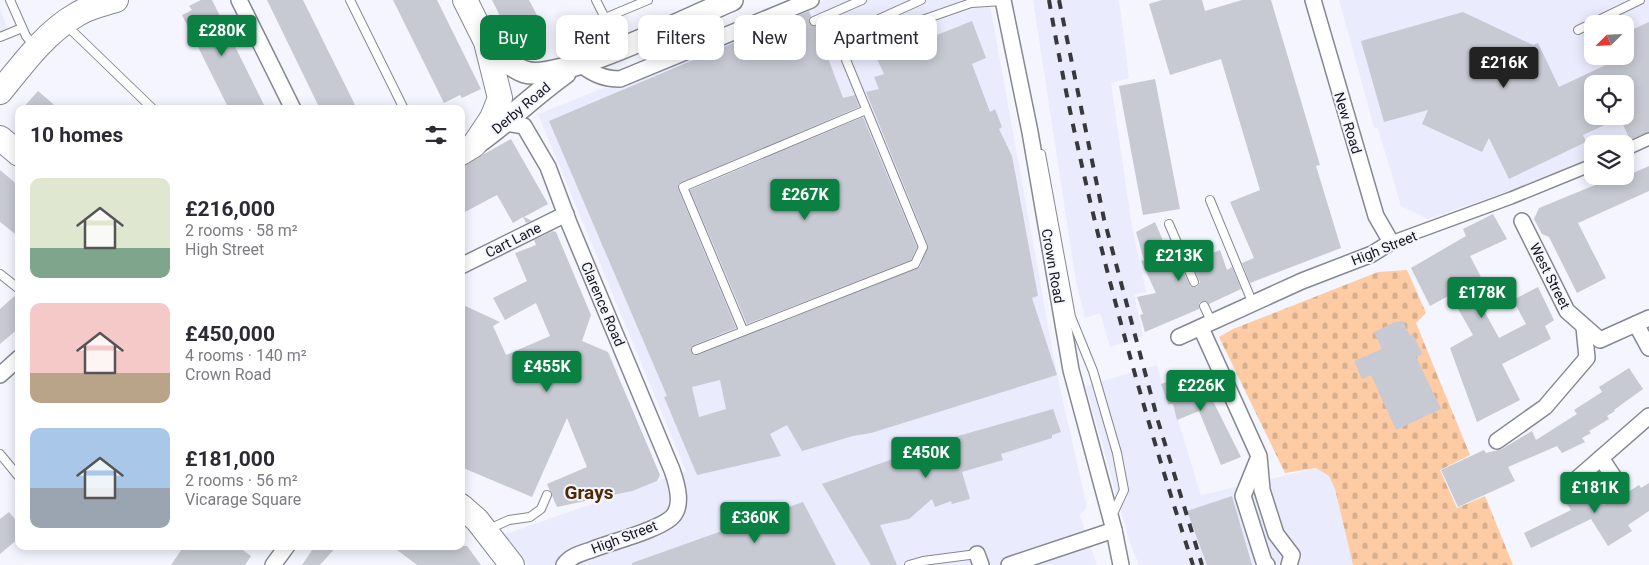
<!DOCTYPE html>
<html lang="en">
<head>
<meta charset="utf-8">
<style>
  body { margin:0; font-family:Roboto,sans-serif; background:#f7f7f7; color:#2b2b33; height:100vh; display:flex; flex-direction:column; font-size:19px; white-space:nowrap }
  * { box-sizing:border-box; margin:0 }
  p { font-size:16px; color:#7c7c81 }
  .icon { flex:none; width:28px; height:28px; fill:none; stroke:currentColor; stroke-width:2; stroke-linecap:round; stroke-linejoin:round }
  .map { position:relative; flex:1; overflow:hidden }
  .side { position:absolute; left:15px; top:105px; width:450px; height:445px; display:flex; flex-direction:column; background:#fff; border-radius:10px; box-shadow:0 2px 12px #0003 }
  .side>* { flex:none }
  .banner { position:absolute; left:480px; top:15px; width:475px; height:45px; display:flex; gap:10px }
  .needle { width:32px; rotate:246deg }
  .fabs { position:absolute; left:1584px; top:15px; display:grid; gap:10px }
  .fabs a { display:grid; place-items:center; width:50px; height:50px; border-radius:10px; background:#fff; box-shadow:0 2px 12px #0003; font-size:25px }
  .price { position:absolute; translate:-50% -42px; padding:0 11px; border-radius:5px; background:#0b8043; color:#fff; font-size:16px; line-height:32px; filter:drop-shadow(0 1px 2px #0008) }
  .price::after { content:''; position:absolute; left:50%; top:30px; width:15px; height:11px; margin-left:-8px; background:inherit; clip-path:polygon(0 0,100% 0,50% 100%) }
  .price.active { background:#222; color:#fff }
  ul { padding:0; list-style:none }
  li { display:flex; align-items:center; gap:15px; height:125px; padding:0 15px }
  li span { display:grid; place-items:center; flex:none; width:140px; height:100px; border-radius:10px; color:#555 }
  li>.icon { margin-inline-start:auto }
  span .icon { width:60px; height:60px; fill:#fffc; stroke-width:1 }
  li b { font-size:21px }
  h2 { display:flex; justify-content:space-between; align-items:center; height:60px; padding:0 15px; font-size:21px }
  .tag { padding:0 18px; border-radius:10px; background:#fff; box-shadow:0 2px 12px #0003; font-size:18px; line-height:45px }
  .tag.active { background:#0b8043; color:#fff }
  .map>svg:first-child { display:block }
</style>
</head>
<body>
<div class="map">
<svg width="1649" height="565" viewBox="0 0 1649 565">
  <defs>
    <pattern id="cemetery-stones" width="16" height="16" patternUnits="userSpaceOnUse" patternTransform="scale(1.25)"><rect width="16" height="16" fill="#fdcca5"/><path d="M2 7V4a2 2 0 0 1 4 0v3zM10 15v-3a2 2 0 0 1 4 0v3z" fill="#d8ae8d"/></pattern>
  </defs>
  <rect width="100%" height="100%" fill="#f4f5fe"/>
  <!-- built -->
  <g fill="#eaecfe" fill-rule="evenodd">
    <polygon points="0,0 0,8 7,27 0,35"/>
    <polygon points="825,0 989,0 1057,375 1087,507 1080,515 1097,565 528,565 503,535 686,471 538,114"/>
    <polygon points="1033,0 1119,0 1129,78 1111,83 1131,221 1146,292 1134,294 1143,336 1110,347 1100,313 1085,318 1076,282"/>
    <path d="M1339 0H1649V133L1625 144H1592V160L1578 167 1428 219 1401 206 1378 129 1374 127ZM1592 24H1625V56H1592ZM1592 84H1625V116H1592Z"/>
    <polygon points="1157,365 1168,404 1173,404 1201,495 1317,468 1329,476 1335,489 1353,565 1139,565 1129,540 1086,386"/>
  </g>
  <!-- cemetery -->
  <polygon fill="url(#cemetery-stones)" points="1407,270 1426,313 1416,323 1470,455 1440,470 1457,508 1485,496 1513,565 1353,565 1335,489 1329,476 1316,468 1285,473 1219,337 1233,329 1378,272"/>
  <!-- building -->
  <g fill="#c7c9d3" fill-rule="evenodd">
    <polygon points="201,0 212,0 266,109 229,109 182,15 192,10 189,6"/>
    <polygon points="267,0 303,0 357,109 320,109"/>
    <polygon points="393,0 437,0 481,89 462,98 460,95 444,103"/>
    <polygon points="492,0 529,0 542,25 512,40"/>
    <polygon points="1162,0 1202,0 1205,11 1242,0 1271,0 1320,165 1316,166 1341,248 1250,283 1242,263 1254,258 1230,202 1260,190 1221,59 1170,75 1149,4"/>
    <path d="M809 11 811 16 809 23 816 26 843 98 855 95 859 107 678 184V189L736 328 694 345 691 349V352L698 355 920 267 928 245 866 92 879 89 874 77 884 74 877 59 972 21 986 58 972 64 990 112 995 109 1002 127 999 129 1012 156 1038 296 1032 298 1057 375 871 433 853 436 802 451 787 425 770 434 781 456 697 475 664 397 667 396 549 121ZM720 380 726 409 699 417 692 387Z"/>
    <path d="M1463 12 1533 45 1538 43 1559 87 1625 56V33L1649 22V132L1630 140 1620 118 1583 135 1586 142 1509 179 1489 138 1482 152 1422 124 1428 110 1384 122 1361 41ZM1592 84H1625V116H1592Z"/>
    <polygon points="1155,79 1180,209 1143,215 1119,86"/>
    <polygon points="38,91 59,109 22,109"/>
    <polygon points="863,117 917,247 911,260 747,324 690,190"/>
    <polygon points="511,139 548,204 524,217 532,221 526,223 523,217 513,223 497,195 461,214 461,167"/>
    <polygon points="1649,166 1649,191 1578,223 1606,278 1577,293 1549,237 1542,234 1534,219 1539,208 1617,176 1625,176 1625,173 1630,171 1631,174"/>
    <polygon points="0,170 19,186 19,237 0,222"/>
    <polygon points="1493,214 1507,239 1470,256 1482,279 1470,285 1499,338 1526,324 1513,300 1538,287 1554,320 1545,326 1551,339 1502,364 1520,400 1477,422 1450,348 1473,335 1450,295 1430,306 1411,268 1466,236 1463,229"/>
    <polygon points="1155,222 1173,264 1175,263 1177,268 1181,266 1190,286 1197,287 1200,282 1191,262 1220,250 1227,270 1232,267 1241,289 1209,304 1202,301 1199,303 1199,309 1145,332 1140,315 1143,314 1137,297 1156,293 1141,261 1144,260 1136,232"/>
    <polygon points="553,231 556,232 591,315 582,341 608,352 660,475 657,481 632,491 557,507 547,484 587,467 567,418 532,497 461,467 461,304 500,322 493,326 506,355 550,336 536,303 505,320 493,298 527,281 515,253 536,245 534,240"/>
    <polygon points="17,294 19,295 19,328 0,344 0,309"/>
    <polygon points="1403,321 1410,336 1413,334 1422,354 1416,357 1441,409 1396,430 1371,375 1362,379 1354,361 1382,349 1374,332 1395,322"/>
    <polygon points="1629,368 1643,389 1614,410 1615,411 1607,416 1609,419 1589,431 1591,433 1582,438 1585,442 1562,453 1557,446 1508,467 1515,481 1458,507 1441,470 1484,450 1486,453 1502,449 1532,431 1536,440 1577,414 1574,410 1602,392 1599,387"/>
    <polygon points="1199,370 1204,383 1241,457 1221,465 1199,411 1177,420 1173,404 1168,404 1161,384"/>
    <polygon points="1053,409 1061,432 1052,435 1052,438 1001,454 1003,460 962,472 970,499 952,504 951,501 935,507 932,499 909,519 880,525 897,565 871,565 822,484 958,436"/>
    <polygon points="1587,483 1588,486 1590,484 1604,505 1611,500 1613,502 1639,485 1641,488 1649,483 1649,511 1628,525 1632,531 1608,546 1591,519 1531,548 1524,533 1571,510 1560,494 1573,486 1580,487"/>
    <polygon points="1232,496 1252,565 1207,565 1187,511"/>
    <polygon points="803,502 836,565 632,565 632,563"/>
    <polygon points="9,512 19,524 19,538 0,554 0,519"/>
    <polygon points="184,546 237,546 251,556 245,565 171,565"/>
    <polygon points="315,546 337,546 320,565 302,565"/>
    <polygon points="392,546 467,546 481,565 417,565"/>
  </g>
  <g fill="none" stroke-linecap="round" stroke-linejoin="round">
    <!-- service casing -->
    <g stroke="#868891" stroke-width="10">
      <g id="service">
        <polyline points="10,0 26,36 35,47"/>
        <polyline points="350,0 404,109"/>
        <polyline points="596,0 605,18 648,0"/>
        <polyline points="814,21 862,0"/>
        <polyline points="66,25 153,109"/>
        <polyline points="905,26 971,3 1003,1"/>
        <polyline points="1578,30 1640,0"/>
        <polyline points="0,37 22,28"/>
        <polyline points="1041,154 1071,317 1093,371 1117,453 1124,490 1112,516"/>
        <polyline points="1210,200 1253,304"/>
        <polyline points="1169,224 1194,282"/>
        <polyline points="0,274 19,289"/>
        <polyline points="1204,306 1212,323"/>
        <polyline points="743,330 683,187 866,110"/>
        <polyline points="696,350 915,264 923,247 837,38 921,0"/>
        <polyline points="0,454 19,477"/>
        <polyline points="489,529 509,520 530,517 541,509 547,495"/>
        <polyline points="909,565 923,561 977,554"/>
      </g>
    </g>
    <!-- pedestrian casing -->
    <g stroke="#868891" stroke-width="14">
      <g id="pedestrian">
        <polyline points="1625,150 1649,139"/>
        <polyline points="1391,242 1511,198 1592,165"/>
      </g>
    </g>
    <!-- minor casing -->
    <g stroke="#868891" stroke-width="18">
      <g id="minor">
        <polyline points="239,0 293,109"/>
        <polyline points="1003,0 1030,132 1071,370 1114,530 1121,565"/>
        <path d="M580 64C593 74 604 79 620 79L811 0"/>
        <path d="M505 123 524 126 548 167 569 223 672 470C677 484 684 507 671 518 656 531 611 542 591 550 582 553 570 556 564 565"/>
        <polyline points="1522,221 1567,311 1600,340 1649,318"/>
        <polyline points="461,266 566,214"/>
        <polyline points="1636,324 1649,348"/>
        <polyline points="1201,328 1259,456 1262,490 1276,534 1292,555 1289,565"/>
        <polyline points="1179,337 1302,281 1372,254 1391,242 1376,216 1313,0"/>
        <polyline points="0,375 19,358"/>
        <polyline points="1497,441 1545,407 1587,358 1584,327"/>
        <polyline points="1601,458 1617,482"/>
        <polyline points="1258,459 1243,496 1264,562 1267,565"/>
        <polyline points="1578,478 1649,416"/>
        <polyline points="977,554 981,565"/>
        <polyline points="273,565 287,546"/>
        <polyline points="1009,565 1114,530"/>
      </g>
    </g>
    <!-- secondary casing -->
    <g stroke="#868891" stroke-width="24">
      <g id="secondary">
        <path d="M486 42C498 53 510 67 525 72 560 83 693 16 732 0"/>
        <path d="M477 143C508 121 534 95 565 73"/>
      </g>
    </g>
    <!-- primary casing -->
    <g stroke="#868891" stroke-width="26">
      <g id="primary">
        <path d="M0 92C22 65 45 33 76 15 88 7 103 4 116 0"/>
        <polyline points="0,138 19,154"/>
        <polyline points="461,153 474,145 492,118 500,98 486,42 465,0"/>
        <polyline points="461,506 477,520 512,565"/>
      </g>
    </g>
    <!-- service -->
    <use href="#service" stroke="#fff" stroke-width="8"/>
    <!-- pedestrian -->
    <use href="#pedestrian" stroke="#fff" stroke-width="11"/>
    <!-- minor -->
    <use href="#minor" stroke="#fff" stroke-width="15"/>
    <!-- secondary -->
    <use href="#secondary" stroke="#fff" stroke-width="21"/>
    <!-- primary -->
    <use href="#primary" stroke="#fff" stroke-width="24"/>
    <!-- rail -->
    <g stroke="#38393d" stroke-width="4" stroke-dasharray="9 9" stroke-linecap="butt">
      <path d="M1049 0C1082 192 1133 380 1193 565"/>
      <polyline points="1059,0 1104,219 1158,421 1202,565"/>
    </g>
  </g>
  <g text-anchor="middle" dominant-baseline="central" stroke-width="4" stroke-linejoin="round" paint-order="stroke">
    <!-- street labels -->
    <g font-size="14" fill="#141519" stroke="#f4f5fe">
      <text transform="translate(521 108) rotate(-40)">Derby Road</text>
      <text transform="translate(1348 123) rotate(73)">New Road</text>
      <text transform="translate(513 240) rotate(-27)">Cart Lane</text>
      <text transform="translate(1384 248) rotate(-22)">High Street</text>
      <text transform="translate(1053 266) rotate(80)">Crown Road</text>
      <text transform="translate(1550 276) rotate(63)">West Street</text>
      <text transform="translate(603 304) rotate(67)">Clarence Road</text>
      <text transform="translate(624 537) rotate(-21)">High Street</text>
    </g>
    <!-- district labels -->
    <g font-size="19" font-weight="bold" fill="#512800" stroke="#f4f5fe">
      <text x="589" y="492">Grays</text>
    </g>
  </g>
</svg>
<div class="fabs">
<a><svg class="needle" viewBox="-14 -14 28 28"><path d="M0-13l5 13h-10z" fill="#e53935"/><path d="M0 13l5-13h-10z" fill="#7c7c81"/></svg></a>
<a><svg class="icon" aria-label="locate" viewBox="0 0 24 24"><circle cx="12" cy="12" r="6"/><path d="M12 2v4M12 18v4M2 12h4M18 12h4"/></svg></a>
<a><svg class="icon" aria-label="layers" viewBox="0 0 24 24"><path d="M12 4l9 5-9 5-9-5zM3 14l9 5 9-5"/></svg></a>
</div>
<b class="price" style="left:222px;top:57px">£280K</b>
<b class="price active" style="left:1504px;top:89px">£216K</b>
<b class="price" style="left:805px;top:221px">£267K</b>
<b class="price" style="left:1179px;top:282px">£213K</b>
<b class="price" style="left:1482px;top:319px">£178K</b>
<b class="price" style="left:547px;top:393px">£455K</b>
<b class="price" style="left:1201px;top:412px">£226K</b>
<b class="price" style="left:926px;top:479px">£450K</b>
<b class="price" style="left:1595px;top:514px">£181K</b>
<b class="price" style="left:755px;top:544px">£360K</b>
<div class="banner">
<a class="tag active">Buy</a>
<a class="tag">Rent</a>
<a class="tag">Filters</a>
<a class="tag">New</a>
<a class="tag">Apartment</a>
</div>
<section class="side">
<h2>10 homes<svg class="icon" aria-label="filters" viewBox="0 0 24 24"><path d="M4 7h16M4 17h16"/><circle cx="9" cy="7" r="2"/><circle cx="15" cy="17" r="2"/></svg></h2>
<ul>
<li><span style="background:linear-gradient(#dfe7d0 70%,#7fa58c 0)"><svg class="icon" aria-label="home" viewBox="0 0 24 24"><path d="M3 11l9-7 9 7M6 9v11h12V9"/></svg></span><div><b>£216,000</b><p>2 rooms · 58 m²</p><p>High Street</p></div></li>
<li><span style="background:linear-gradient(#f6c9c9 70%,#b9a48a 0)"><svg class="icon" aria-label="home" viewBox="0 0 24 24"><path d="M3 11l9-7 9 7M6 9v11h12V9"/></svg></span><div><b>£450,000</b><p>4 rooms · 140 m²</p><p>Crown Road</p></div></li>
<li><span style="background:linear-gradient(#a9c7e8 60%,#9aa5b1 0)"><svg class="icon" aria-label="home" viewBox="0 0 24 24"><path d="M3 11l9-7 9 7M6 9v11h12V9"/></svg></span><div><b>£181,000</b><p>2 rooms · 56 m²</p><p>Vicarage Square</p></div></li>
</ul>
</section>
</div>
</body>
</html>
